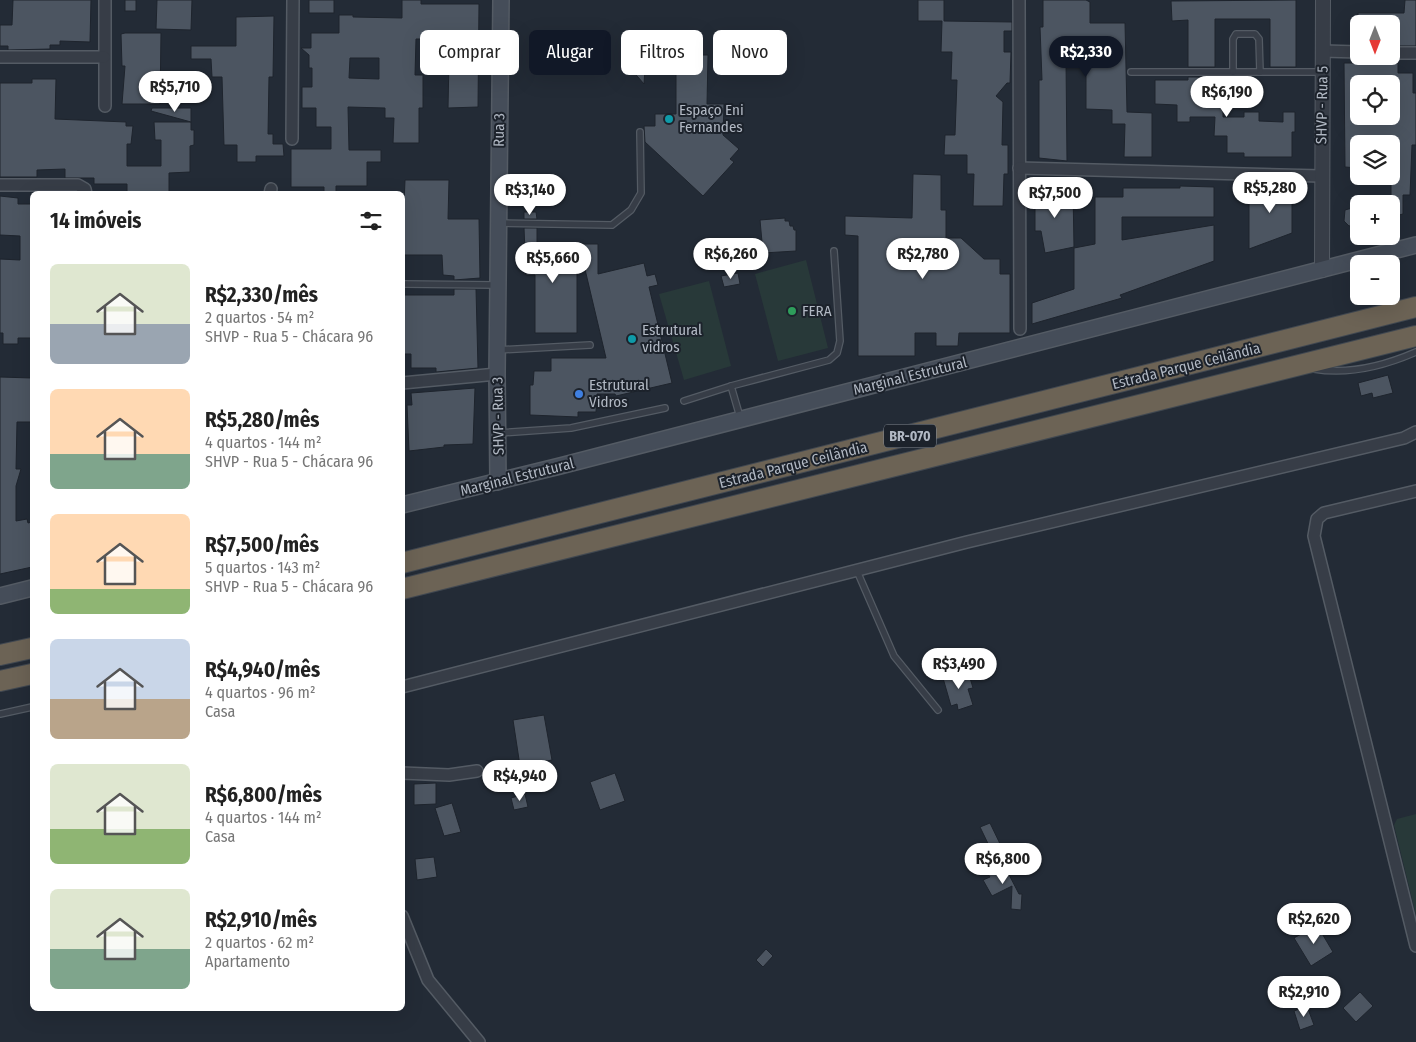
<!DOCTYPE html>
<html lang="pt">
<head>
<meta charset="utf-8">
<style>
  body { margin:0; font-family:"Fira Sans Condensed",sans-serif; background:#f2f2f2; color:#222; height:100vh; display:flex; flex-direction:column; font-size:19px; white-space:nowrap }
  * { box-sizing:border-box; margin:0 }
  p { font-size:16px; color:#767676 }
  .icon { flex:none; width:28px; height:28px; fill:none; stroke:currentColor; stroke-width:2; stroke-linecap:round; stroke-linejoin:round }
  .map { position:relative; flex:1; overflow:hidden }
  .side { position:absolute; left:30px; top:191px; width:375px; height:820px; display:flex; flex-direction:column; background:#fff; border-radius:8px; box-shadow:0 5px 20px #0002 }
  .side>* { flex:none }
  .top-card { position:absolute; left:420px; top:30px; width:475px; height:45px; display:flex; gap:10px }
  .needle { width:32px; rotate:180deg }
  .fabs { position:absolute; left:1350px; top:15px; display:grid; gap:10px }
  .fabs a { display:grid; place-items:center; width:50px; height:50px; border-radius:8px; background:#fff; box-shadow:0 5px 20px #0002; font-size:25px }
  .price { position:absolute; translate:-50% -42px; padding:0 11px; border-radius:18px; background:#fff; color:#222; font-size:16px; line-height:32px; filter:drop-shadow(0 1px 2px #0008) }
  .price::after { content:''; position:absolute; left:50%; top:30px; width:15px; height:11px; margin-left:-8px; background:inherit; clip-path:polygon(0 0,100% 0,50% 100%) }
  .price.current { background:#111827; color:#fff }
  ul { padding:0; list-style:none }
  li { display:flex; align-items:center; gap:15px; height:125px; padding:0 20px }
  li span { display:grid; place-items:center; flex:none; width:140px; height:100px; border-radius:8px; color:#555 }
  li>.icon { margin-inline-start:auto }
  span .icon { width:60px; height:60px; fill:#fffc; stroke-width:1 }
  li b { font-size:21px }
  h2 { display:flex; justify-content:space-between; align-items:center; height:60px; padding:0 20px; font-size:21px }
  .tag { padding:0 18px; border-radius:8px; background:#fff; box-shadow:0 5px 20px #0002; font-size:18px; line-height:45px }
  .tag.current { background:#111827; color:#fff }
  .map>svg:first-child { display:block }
</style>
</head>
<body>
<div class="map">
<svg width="1416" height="1042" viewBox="0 0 1416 1042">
  <rect width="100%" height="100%" fill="#232b36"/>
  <!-- green -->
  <g fill="#283939">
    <polygon points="806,260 828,348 778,361 755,274"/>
    <polygon points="709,281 731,366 684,380 659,294"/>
    <polygon points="1416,814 1416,915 1394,825 1397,819"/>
  </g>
  <!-- building -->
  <g fill="#4c5561" stroke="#1e242d" fill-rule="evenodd">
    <polygon points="13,0 91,0 90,42 60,41 60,45 50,45 50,49 8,50 8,46 0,46 0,25 12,25"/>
    <rect x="125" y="0" width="11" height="11"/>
    <polygon points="157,0 192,0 191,30 156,29"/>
    <rect x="309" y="0" width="25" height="13"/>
    <path d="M402 0H421V4H479L478 107 448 108 449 59H455V39H416L415 75H423V108H419V143H393L394 118H385V108L348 107 349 150H381V162H367V186H336V194H324V187H291V149H331V127H316V108H302V87H312V68H309V55L301 48H311V33H339V15H353V17L402 18ZM350 58H379V79L349 78Z"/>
    <polygon points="918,0 944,0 944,21 1012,22 1012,31 1004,31 1004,52 1011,52 1010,83 1007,83 996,96 1003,102 1002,145 1008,145 1008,174 1004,174 1003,206 973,206 974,174 967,174 967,155 944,155 945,135 955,135 957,80 951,80 952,52 941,52 942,21 918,21"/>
    <polygon points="1043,0 1086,0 1090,2 1090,23 1125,23 1127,112 1152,113 1152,157 1124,157 1125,124 1112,124 1112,110 1086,109 1086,63 1083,63 1082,40 1063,40 1063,61 1066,61 1067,161 1039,158 1039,80 1042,80 1040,27 1043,27"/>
    <polygon points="1296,0 1296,67 1270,67 1270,19 1215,19 1215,67 1188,67 1188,20 1172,21 1171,1"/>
    <polygon points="1405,0 1416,0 1416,46 1391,46 1391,24 1358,24 1358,13 1404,13"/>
    <polygon points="274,16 273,77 269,77 268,134 273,134 273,144 283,144 284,156 256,156 256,162 237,162 237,145 224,145 222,77 212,77 211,59 191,59 191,46 236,46 236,17"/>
    <polygon points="125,33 161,33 160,104 122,104 125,66 122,66 121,34"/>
    <polygon points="649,50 676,50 681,55 708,55 707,104 724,104 723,135 739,149 730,159 734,162 703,196 645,142 644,126 655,126 655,114 676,114 676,69 645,69 644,84 631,69 627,69"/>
    <path d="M1344 63H1398V73H1413V93H1416V145H1412L1410 195H1403V214L1391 217V144H1359V168L1345 167ZM1359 84H1391V116H1359Z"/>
    <polygon points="1188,77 1215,77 1215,80 1223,80 1223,117 1244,117 1244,112 1259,112 1259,121 1283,122 1283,112 1295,112 1295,132 1292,132 1292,157 1244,157 1244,153 1227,153 1227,136 1214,136 1215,117 1190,117 1190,122 1177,122 1177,105 1155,104 1155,80 1188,80"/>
    <polygon points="32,79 56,79 55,119 126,122 126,126 133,126 131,144 127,144 127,166 161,166 161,140 155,140 154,122 191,122 191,130 194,130 194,145 190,146 190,172 169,173 169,194 127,194 127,184 94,184 94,178 65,178 65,169 37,170 37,177 0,177 0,83 32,83"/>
    <polygon points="152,108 191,108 191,122 151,111"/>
    <polygon points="913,174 941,175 941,210 946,210 946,238 961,238 984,259 1000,259 1000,274 1010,274 1010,333 959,333 958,346 936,346 936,333 915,333 915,356 858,356 858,236 845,235 845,216 912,218"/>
    <polygon points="405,180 449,180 448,219 479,219 480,278 454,280 454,276 443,275 442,255 402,255"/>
    <polygon points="1180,186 1214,187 1214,217 1122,217 1122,240 1214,225 1214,261 1120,295 1122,298 1032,324 1032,303 1074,289 1074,248 1095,244 1095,197 1123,197 1123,188 1180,188"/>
    <polygon points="1292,186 1292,233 1249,249 1249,187"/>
    <polygon points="1035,190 1073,190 1074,247 1045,253 1041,231 1035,231"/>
    <polygon points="0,196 18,198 18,204 32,204 32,338 18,338 18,344 3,344 3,333 0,333 0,259 20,260 20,236 0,235"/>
    <polygon points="1359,206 1359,224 1349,226 1344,221 1345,210"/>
    <polygon points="524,212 536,212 537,219 524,219"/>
    <polygon points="785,218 785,221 789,221 790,226 793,226 794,230 796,230 796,251 763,253 760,220"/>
    <polygon points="524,228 537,228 537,245 577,244 577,333 535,333 535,275 526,275"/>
    <polygon points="579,244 598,244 598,274 644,263 647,276 655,274 658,285 649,287 672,383 616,396 615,394 597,394 596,412 578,412 578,417 530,415 530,385 533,385 534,371 551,371 551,358 606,358"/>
    <polygon points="738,273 740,284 724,287 721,276"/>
    <polygon points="454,289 476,289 478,368 436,372 436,368 411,368 411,354 402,354 404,295 454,295"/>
    <polygon points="1388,375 1393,393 1373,398 1372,393 1361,396 1358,383"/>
    <polygon points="0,377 32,378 32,422 17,422 16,469 21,469 16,486 16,521 27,519 28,523 32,522 32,567 0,574"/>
    <polygon points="475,388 473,444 444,445 444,447 409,451 407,405 412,405 411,393"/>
    <polygon points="968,671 973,688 968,689 973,705 958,710 957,704 951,706 943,678"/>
    <polygon points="544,715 552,760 520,766 513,720"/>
    <polygon points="615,773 625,801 600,810 590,782"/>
    <polygon points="436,783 436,804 414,805 414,784"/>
    <polygon points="525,794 528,807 514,810 511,798"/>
    <polygon points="452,803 461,832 444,836 435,808"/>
    <polygon points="990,823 1003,850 993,854 980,827"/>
    <polygon points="434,857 437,877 417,880 415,859"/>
    <polygon points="1003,863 1019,894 1022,894 1021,910 1011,909 1012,886 992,896 983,880 990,877 986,871"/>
    <polygon points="1317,925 1333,952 1311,966 1294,938"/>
    <polygon points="766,949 773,956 763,967 756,960"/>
    <polygon points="1360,992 1373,1006 1356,1022 1343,1008"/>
    <polygon points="1307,1006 1314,1025 1300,1030 1294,1011"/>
  </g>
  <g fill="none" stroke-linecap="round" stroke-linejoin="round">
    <!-- service casing -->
    <g stroke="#545b64" stroke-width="8">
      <g id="service">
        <polyline points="1131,72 1321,72"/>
        <polyline points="1233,72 1233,39 1236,34 1255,34 1259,39 1260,72"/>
        <polyline points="501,223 612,225 631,210 641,193 640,132"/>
        <polyline points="404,284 496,285"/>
        <polyline points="497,350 590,345"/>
        <path d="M1314 369C1349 375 1384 366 1416 352"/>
        <polyline points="684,401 731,386"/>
        <polyline points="740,417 731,386 829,360 837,353 840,341 834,251"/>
        <polyline points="499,433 571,428 665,408"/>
        <polyline points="857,571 894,656 938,710"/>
        <polyline points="0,714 32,707"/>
      </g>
    </g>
    <!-- minor casing -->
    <g stroke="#545b64" stroke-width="14">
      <g id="minor">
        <polyline points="105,0 105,106"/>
        <polyline points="1019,0 1020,329"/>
        <polyline points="1323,51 1359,52"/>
        <polyline points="1391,53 1416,53"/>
        <polyline points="0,57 104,57"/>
        <polyline points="292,139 293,0"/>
        <polyline points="1019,168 1321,176"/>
        <polyline points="0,185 78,185 85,189 86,194"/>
        <polyline points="270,194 271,189"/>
        <polyline points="402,383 497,374"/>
        <polyline points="1416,491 1324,513 1317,519 1314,536 1416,946"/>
        <polyline points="402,687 967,542 1404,438 1416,432"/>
        <polyline points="402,773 449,775 477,771"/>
        <polyline points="402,916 428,980 479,1042"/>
      </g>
    </g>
    <!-- tertiary casing -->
    <g stroke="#545b64" stroke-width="16">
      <polyline id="tertiary" points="1322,270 1323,0"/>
    </g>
    <!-- secondary casing -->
    <g stroke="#545b64" stroke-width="18">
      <g id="secondary">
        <polyline points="498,482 497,374 501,0"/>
        <polyline points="402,505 560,466 1416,245"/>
        <polyline points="0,596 32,588"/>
      </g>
    </g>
    <!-- motorway casing -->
    <g stroke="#414851" stroke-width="22">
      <g id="motorway">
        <polyline points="402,563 1416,307"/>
        <polyline points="402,589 1416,336"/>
        <polyline points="0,655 32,648"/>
        <polyline points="0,681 32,674"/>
      </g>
    </g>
    <!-- service -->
    <use href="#service" stroke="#373d47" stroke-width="5.5"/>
    <!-- minor -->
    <use href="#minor" stroke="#373d47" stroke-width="11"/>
    <!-- tertiary -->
    <use href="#tertiary" stroke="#373d47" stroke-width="14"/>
    <!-- secondary -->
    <use href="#secondary" stroke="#454d59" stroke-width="15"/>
    <!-- motorway -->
    <use href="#motorway" stroke="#6c6355" stroke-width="20"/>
  </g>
  <!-- markers -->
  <g fill="#0f9aa8" stroke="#1c222b" stroke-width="2">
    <circle cx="669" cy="119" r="5"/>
    <circle cx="632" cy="339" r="5"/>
  </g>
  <circle fill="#2e9e5b" stroke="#1c222b" stroke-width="2" cx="792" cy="311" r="5"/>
  <circle fill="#3f7fe0" stroke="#1c222b" stroke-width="2" cx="579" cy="394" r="5"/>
  <g text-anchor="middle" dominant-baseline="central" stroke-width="4" stroke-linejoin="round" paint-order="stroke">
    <!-- shield labels -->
    <rect fill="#1c222b" stroke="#848b95" stroke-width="1" x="884" y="424.5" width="52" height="23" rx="4"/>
    <g font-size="14" font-weight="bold" fill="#b1b8c3">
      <text x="910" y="436">BR-070</text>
    </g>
    <!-- street labels -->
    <g font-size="15" fill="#b1b8c3" stroke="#1c222b">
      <text transform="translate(1322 105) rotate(-89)">SHVP - Rua 5</text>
      <text transform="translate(499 130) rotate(-89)">Rua 3</text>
      <text transform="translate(1186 366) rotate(-14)">Estrada Parque Ceilândia</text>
      <text transform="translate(910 376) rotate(-14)">Marginal Estrutural</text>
      <text transform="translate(498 416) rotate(-91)">SHVP - Rua 3</text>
      <text transform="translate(793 465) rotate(-14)">Estrada Parque Ceilândia</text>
      <text transform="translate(517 477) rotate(-14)">Marginal Estrutural</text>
    </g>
    <!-- poi labels -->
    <g font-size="15" fill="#b1b8c3" stroke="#1c222b" text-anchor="start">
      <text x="679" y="110">Espaço Eni<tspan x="679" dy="17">Fernandes</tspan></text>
      <text x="802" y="311">FERA</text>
      <text x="642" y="330">Estrutural<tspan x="642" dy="17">vidros</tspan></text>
      <text x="589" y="385">Estrutural<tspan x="589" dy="17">Vidros</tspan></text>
    </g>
  </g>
</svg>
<div class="fabs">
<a><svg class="needle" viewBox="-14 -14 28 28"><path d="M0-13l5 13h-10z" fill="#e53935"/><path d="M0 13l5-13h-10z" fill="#767676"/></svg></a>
<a><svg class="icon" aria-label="locate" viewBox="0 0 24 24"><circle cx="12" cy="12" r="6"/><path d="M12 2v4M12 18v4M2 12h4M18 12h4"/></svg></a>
<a><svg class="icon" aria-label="layers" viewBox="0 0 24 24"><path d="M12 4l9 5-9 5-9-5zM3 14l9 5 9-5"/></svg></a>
<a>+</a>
<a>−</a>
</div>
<b class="price current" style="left:1086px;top:78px">R$2,330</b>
<b class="price" style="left:175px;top:113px">R$5,710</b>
<b class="price" style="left:1227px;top:118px">R$6,190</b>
<b class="price" style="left:1270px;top:214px">R$5,280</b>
<b class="price" style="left:530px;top:216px">R$3,140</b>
<b class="price" style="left:1055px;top:219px">R$7,500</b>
<b class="price" style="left:731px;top:280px">R$6,260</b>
<b class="price" style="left:923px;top:280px">R$2,780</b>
<b class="price" style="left:553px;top:284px">R$5,660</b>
<b class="price" style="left:959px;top:690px">R$3,490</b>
<b class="price" style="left:520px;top:802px">R$4,940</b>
<b class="price" style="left:1003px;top:885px">R$6,800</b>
<b class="price" style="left:1314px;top:945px">R$2,620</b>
<b class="price" style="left:1304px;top:1018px">R$2,910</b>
<div class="top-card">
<a class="tag">Comprar</a>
<a class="tag current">Alugar</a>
<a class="tag">Filtros</a>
<a class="tag">Novo</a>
</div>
<section class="side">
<h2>14 imóveis<svg class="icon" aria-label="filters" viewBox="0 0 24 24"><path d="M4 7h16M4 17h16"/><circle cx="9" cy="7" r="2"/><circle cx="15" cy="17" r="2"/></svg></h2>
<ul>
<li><span style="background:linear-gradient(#dfe7d0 60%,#9aa5b1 0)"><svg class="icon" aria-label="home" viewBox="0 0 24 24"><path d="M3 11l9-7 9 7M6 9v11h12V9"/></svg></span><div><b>R$2,330/mês</b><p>2 quartos · 54 m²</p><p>SHVP - Rua 5 - Chácara 96</p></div></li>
<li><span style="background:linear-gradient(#ffd9b3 65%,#7fa58c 0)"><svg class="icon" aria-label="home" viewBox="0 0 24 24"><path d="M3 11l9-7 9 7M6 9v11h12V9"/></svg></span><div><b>R$5,280/mês</b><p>4 quartos · 144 m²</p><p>SHVP - Rua 5 - Chácara 96</p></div></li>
<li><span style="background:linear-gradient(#ffd9b3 75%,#8fb573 0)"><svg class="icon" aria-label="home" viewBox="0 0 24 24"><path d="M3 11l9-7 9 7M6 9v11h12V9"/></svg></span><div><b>R$7,500/mês</b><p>5 quartos · 143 m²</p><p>SHVP - Rua 5 - Chácara 96</p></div></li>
<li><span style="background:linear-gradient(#c9d6e8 60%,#b9a48a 0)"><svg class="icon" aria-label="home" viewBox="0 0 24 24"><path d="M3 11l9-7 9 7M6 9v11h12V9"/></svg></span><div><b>R$4,940/mês</b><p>4 quartos · 96 m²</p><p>Casa</p></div></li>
<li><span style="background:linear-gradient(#dfe7d0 65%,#8fb573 0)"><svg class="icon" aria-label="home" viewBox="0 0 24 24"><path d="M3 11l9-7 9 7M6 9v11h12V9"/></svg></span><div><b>R$6,800/mês</b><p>4 quartos · 144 m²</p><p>Casa</p></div></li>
<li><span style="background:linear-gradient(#dfe7d0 60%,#7fa58c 0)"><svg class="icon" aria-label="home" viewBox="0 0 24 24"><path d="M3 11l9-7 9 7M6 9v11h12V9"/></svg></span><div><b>R$2,910/mês</b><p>2 quartos · 62 m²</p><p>Apartamento</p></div></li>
</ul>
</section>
</div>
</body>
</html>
